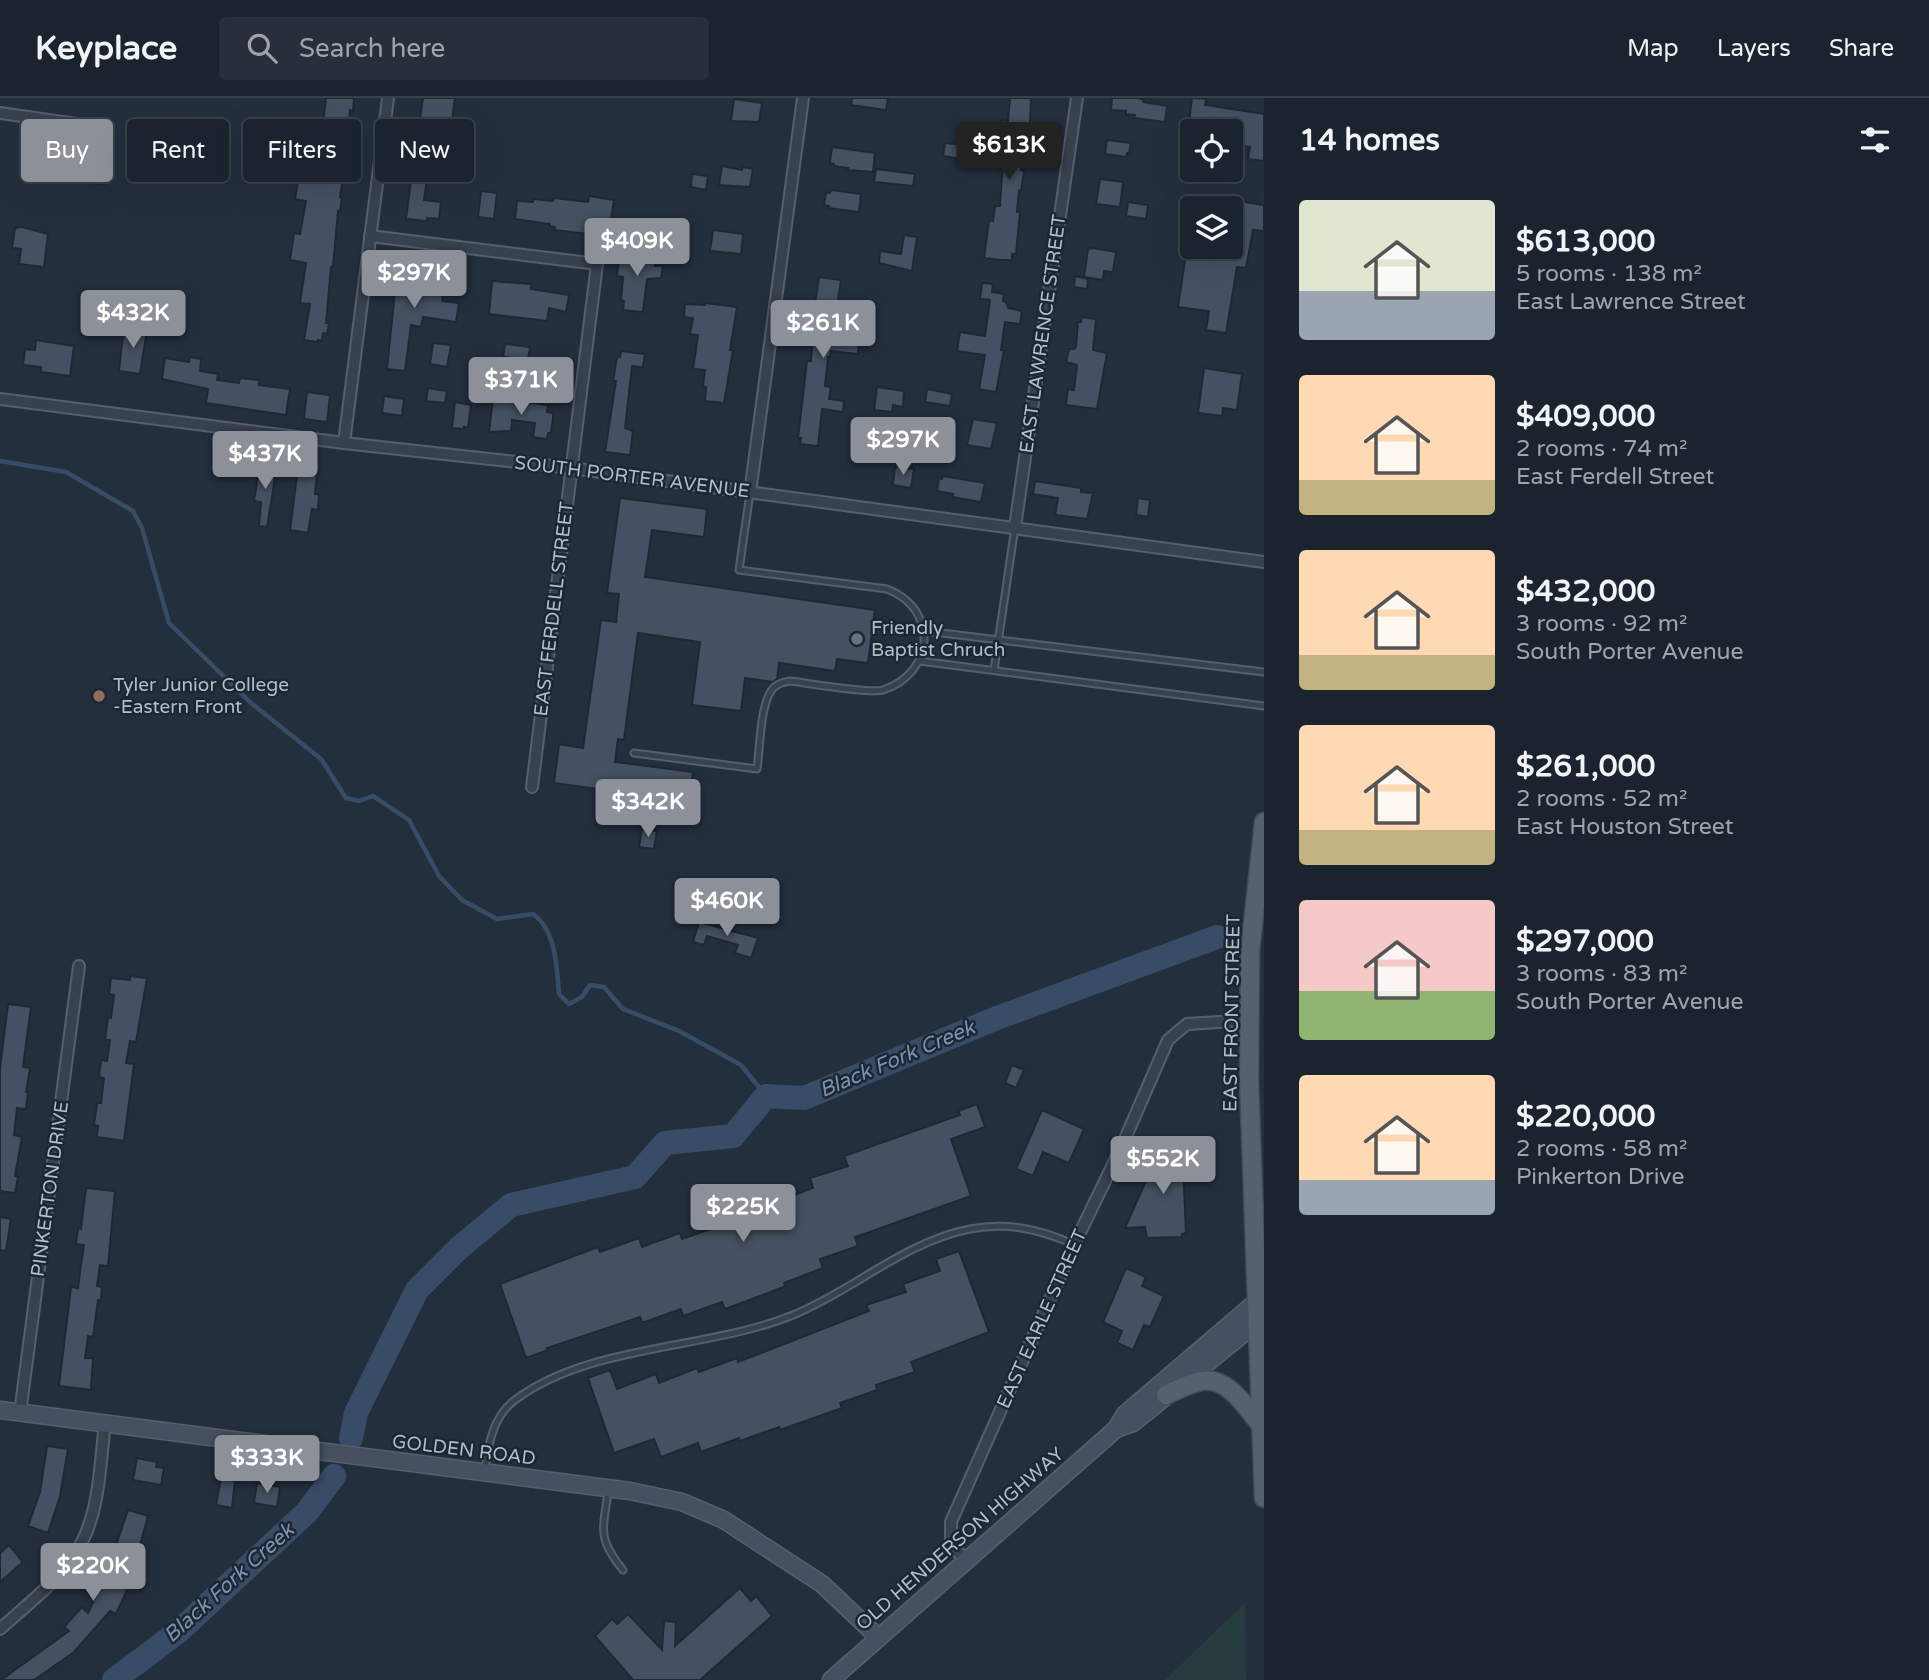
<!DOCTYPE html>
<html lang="en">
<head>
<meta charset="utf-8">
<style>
  body { margin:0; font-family:"Varela Round",sans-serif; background:#282f3a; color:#f1f3f6; height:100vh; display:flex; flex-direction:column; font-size:26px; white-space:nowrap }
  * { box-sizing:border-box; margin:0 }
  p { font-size:23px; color:#a0a4aa }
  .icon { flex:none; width:38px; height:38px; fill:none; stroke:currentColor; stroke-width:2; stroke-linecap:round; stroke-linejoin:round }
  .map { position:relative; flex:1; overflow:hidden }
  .side { display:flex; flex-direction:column; background:#1b232e; width:665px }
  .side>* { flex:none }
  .guide { position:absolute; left:21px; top:21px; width:665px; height:63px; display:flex; gap:14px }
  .controls { position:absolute; left:1180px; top:21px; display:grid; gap:14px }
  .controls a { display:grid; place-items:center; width:63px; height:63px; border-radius:7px; background:#1b232e; box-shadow:0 7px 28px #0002,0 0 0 2px #39404a; font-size:35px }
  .price { position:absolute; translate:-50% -60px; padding:0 16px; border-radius:7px; background:#8c9099; color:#fff; font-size:23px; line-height:46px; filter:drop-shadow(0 2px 4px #0008) }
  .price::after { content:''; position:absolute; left:50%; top:42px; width:21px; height:16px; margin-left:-10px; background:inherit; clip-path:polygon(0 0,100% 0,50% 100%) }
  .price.selected { background:#222; color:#fff }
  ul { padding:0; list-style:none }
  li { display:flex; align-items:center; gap:21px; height:175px; padding:0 35px }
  li span { display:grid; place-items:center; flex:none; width:196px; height:140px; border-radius:7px; color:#555 }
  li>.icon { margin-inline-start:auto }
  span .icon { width:84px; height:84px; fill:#fffc; stroke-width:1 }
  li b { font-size:30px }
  h2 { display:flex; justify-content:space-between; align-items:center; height:84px; padding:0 35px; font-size:30px }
  .tag { padding:0 24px; border-radius:7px; background:#1b232e; box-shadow:0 7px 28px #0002,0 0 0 2px #39404a; font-size:24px; line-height:63px }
  .tag.selected { background:#8c9099; color:#fff }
  header { display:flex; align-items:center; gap:42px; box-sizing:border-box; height:98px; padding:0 35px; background:#1b232e; border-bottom:2px solid #39404a }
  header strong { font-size:33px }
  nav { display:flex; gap:38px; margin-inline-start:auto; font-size:24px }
  .search { width:490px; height:63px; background:#282f3a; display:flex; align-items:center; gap:18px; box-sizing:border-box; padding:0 24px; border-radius:7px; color:#a0a4aa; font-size:26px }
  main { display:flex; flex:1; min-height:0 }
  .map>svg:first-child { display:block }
</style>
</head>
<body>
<header>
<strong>Keyplace</strong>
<div class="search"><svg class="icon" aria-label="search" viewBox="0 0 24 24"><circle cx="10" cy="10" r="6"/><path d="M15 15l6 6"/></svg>Search here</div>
<nav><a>Map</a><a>Layers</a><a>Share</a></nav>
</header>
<main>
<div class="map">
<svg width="1264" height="1582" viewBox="0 0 1264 1582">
  <rect width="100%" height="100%" fill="#242f3e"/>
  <!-- green -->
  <polygon fill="#263c3f" points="1245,1505 1246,1582 1165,1582"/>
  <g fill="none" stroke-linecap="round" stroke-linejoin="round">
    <!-- stream -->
    <path stroke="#394c67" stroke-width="4.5" d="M0 363 66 374 133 413 142 430 169 525 251 605 321 661 346 700 359 703 373 698 409 722 439 778 462 802 497 821 533 816C556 832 557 870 559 896L569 906 582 899 590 887 604 889 623 911 679 933 741 967 766 998"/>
    <!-- river -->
    <g stroke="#394c67" stroke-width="24">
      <polyline points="351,1340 356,1315 417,1192 459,1150 511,1107 635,1079 665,1045 733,1038 766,998 804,1000 997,920 1217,839"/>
      <polyline points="114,1582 179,1533 307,1414 334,1378"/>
    </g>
  </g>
  <!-- building -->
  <g fill="#455162" stroke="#1f2835" stroke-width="2">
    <polygon points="326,0 354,0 353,13 350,12 348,37 350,37 340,99 342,99 340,113 338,113 333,169 331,169 326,225 329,225 327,236 323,235 322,243 318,242 317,244 304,242 310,206 300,205 306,165 290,162 294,135 300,136 306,103 295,101 301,65 318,68"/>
    <polygon points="423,0 455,0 452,22 465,23 464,34 445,32 442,55 431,54 424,102 441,104 439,121 427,120 427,123 406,121 415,51 412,51 415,27 419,27"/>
    <polygon points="852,0 888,0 886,12 851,7"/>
    <polygon points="1010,0 1031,0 1030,23 1021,72 1024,73 1021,93 1019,92 1017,114 1020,114 1016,156 1012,156 1012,162 999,162 984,160 989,122 993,123 995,108 1000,108 1003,63 994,61 997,44 1000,44 1002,22 1008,23"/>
    <polygon points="1112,0 1138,0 1144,2 1143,4 1167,8 1165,24 1134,20 1135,17 1126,16 1126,13 1111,12"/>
    <polygon points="1192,0 1206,1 1205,7 1264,16 1264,63 1248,61 1250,49 1230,47 1230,33 1192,33 1193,26 1189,25"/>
    <polygon points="734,1 762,5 759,24 731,23"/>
    <polygon points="1107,42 1131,45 1129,55 1127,55 1126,59 1105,56"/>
    <polygon points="945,45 964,47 962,61 943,58"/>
    <polygon points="832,49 875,55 873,74 847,72 848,70 834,68 834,66 830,65"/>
    <polygon points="66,56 107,61 104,87 82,84 82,77 64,75"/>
    <polygon points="722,68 742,72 743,69 753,71 750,89 719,87"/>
    <polygon points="876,71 915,76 913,88 874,84"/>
    <polygon points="692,76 708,78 706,92 691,89"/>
    <polygon points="1100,81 1123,84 1120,109 1096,106"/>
    <polygon points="831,92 861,96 859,114 828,110 829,108 824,107 826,94 830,95"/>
    <polygon points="481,93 497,95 494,121 478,119"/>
    <polygon points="589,98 614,102 610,128 604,127 603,135 598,134 597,137 554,132 555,129 550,128 550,126 515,121 517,103 533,104 533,101 553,103 554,100 588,104"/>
    <polygon points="1230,102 1264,107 1264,133 1253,132 1246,170 1237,169 1226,235 1206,232 1209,213 1178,209 1187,149 1230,149"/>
    <polygon points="1128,104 1148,107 1146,121 1126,118"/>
    <polygon points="22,129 48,136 44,169 19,166 21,151 12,150 15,130"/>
    <polygon points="713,132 743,136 741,156 710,153"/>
    <polygon points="904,137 917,139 912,173 879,165 880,153 901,156"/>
    <polygon points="1093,150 1116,154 1113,174 1104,173 1103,182 1084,179 1088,151"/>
    <polygon points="631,152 657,156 655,168 663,168 661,180 647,181 643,214 623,212 624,203 621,202 623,179 617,178 619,160 630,161"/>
    <polygon points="383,174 401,177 401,174 405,175 445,182 442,203 459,205 456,224 423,219 421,229 411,227 405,273 387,271 395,193 381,191"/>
    <polygon points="1075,178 1088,181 1087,191 1074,189"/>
    <polygon points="819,179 841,182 834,230 860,233 858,256 831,253 830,259 828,259 825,288 831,289 829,301 844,303 843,314 822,311 818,348 800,346 801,340 798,340 807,263 811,263 813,240 810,239"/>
    <polygon points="492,183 531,186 531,191 569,197 566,214 549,210 547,223 489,216"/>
    <polygon points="982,185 993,186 992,194 1004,196 1003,203 1006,204 1008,210 1022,213 1020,226 1005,224 1001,252 1004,252 996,294 979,291 985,257 957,253 960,234 985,238 990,202 980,201"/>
    <polygon points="705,205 737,209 730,252 733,252 724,305 705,303 706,289 703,288 705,272 693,271 698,237 690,236 693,220 684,219 685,206 705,207"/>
    <polygon points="1082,219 1096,221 1093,252 1107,255 1097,311 1066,307 1068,291 1074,292 1077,267 1066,264 1069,251 1074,251 1076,249 1078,224 1081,224"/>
    <polygon points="124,228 147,232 140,276 119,273"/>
    <polygon points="36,242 74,248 70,278 41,274 41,269 23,267 25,251 35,252"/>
    <polygon points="433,245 451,247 447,269 430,266"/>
    <polygon points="505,246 530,249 528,262 503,259"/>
    <polygon points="621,253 645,256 643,269 632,268 625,330 633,333 630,357 605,354 616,283 613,283 617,259 620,259"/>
    <polygon points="190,259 201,261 200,273 218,276 217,282 239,285 240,280 259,282 259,287 290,291 286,317 206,305 208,291 162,281 165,260 189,264"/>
    <polygon points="1204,270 1242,276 1237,312 1223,310 1222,318 1198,315"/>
    <polygon points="877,289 904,293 903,309 893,307 892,314 874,312"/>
    <polygon points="428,290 447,293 445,305 426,303"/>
    <polygon points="927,291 952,296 950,308 925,304"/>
    <polygon points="307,294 330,297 327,324 304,321"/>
    <polygon points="384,298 404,301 402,318 382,315"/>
    <polygon points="493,300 548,307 547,314 553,315 553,320 551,335 548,335 547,341 533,339 535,325 512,322 511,333 489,334"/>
    <polygon points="455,304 471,307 468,329 464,329 464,331 452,330"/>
    <polygon points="973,321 997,325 991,351 967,347"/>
    <polygon points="260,365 277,368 267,429 259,428 261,404 254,403"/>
    <polygon points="895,369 914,371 911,390 893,387"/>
    <polygon points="298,370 317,374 315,396 319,396 318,412 312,411 308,435 290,432"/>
    <polygon points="943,378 985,385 981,404 952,399 953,396 937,393 939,380 942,381"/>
    <polygon points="1035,383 1081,390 1081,394 1093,395 1087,421 1055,417 1058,400 1033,396"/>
    <polygon points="620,400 707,411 704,439 652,432 645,479 875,512 868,565 837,561 835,573 779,565 777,581 772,584 745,580 741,613 692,607 700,544 638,535 624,642 618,641 615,664 693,674 688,712 611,702 612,693 554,685 559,646 583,650 601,522 616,524 619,496 607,495"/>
    <polygon points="1138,400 1150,402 1148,419 1136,417"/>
    <polygon points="642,731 657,733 654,751 639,749"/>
    <polygon points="699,824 758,840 751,860 735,855 738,847 707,838 704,847 693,844"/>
    <polygon points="130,878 147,880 136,944 130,943 126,965 134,966 124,1043 97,1039 98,1028 94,1027 97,1005 101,1005 104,980 99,979 101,962 107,963 110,942 105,942 108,919 111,920 114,897 109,896 111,880 130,882"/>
    <polygon points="8,906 31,909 23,969 30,970 26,994 28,994 26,1011 17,1010 14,1037 22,1039 15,1078 18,1079 15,1095 0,1093 0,970"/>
    <polygon points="1012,967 1024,972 1016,990 1005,985"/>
    <polygon points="977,1006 985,1029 951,1041 971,1098 855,1139 858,1148 820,1161 823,1170 784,1185 786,1188 747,1203 725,1211 722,1204 683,1218 681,1211 642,1225 640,1219 547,1250 548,1252 526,1260 500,1186 598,1149 600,1154 639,1140 642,1149 680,1135 682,1141 777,1108 775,1104 813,1090 810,1080 848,1068 844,1058 960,1017 958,1013"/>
    <polygon points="1042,1012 1084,1031 1069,1065 1043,1054 1033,1078 1016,1071"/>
    <polygon points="1165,1040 1182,1044 1186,1135 1182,1136 1182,1139 1147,1140 1145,1129 1125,1130"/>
    <polygon points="86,1090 115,1093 108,1168 100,1167 97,1188 102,1189 101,1202 98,1202 93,1239 88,1238 85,1260 93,1260 91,1292 59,1288 71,1189 78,1190 80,1174 84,1147 76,1146 78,1130 81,1131"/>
    <polygon points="0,1119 11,1121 6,1153 0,1152"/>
    <polygon points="959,1153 989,1234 911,1264 915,1274 876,1287 877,1292 840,1305 842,1310 780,1332 779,1329 740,1343 739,1340 701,1354 698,1345 661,1359 654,1341 614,1355 588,1280 610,1272 617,1291 656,1276 659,1285 697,1270 699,1274 737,1260 738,1264 869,1213 866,1207 906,1194 903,1186 940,1173 936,1161"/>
    <polygon points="1126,1170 1146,1179 1142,1188 1164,1198 1150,1229 1144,1227 1133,1252 1117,1245 1122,1233 1103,1224"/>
    <polygon points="47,1348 68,1351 60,1398 48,1435 28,1428 40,1394"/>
    <polygon points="137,1360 157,1364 156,1369 164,1370 161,1387 133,1382"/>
    <polygon points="221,1380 235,1382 232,1410 216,1407"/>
    <polygon points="257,1385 280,1389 277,1409 254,1405"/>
    <polygon points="128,1412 148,1418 128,1490 116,1516 110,1513 74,1554 34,1582 1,1582 69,1533 64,1529 82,1509 88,1515 105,1479"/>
    <polygon points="9,1447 23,1464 0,1484 0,1455"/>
    <polygon points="740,1490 751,1503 756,1498 772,1518 700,1582 633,1582 595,1538 612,1521 617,1526 628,1516 662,1552 664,1523 676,1524 675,1548"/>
  </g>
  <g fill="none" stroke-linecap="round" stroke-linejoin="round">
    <!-- lane casing -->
    <g stroke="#565f6c" stroke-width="9">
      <g id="lane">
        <polyline points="925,533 1264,574"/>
        <polyline points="920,563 1264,608"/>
        <polyline points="994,572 1015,429"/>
        <path d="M634 655 757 671C760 650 760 610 771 593 775 586 783 584 790 583 807 585 871 596 883 592 935 575 939 511 887 491L739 472 750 395"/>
        <path d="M485 1373C488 1347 493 1318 515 1302 589 1246 708 1252 793 1217 854 1192 904 1144 970 1131 1007 1124 1039 1131 1073 1146"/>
        <path d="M608 1394C603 1432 597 1440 623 1472"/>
      </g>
    </g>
    <!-- street casing -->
    <g stroke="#565f6c" stroke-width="14">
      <g id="street">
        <polyline points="0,15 104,30"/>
        <polyline points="370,138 597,166 532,689"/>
        <polyline points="0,301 344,345 571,370 1264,464"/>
        <polyline points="344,345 388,0"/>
        <polyline points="750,395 803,0"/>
        <polyline points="1015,429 1077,0"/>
        <polyline points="20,1315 79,868"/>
        <polyline points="966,1463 951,1446 951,1424 1074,1147 1121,1050 1168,942 1187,926 1250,922"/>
        <path d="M0 1531C29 1505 64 1479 82 1444 100 1409 100 1364 105 1326"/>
      </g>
    </g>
    <!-- secondary casing -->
    <g stroke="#565f6c" stroke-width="19">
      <g id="secondary">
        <polyline points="0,1312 630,1393 682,1404 724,1422 822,1486 879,1540"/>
        <polyline points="1116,1331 1133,1325 1264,1219"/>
        <polyline points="831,1582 1116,1331 1125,1316 1263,1198"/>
      </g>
    </g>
    <!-- primary casing -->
    <g stroke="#414a57" stroke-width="21">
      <g id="primary">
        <polyline points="1264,724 1250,854 1249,982 1264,1400"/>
        <path d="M1166 1297C1177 1292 1190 1285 1202 1283 1228 1278 1247 1311 1261 1327"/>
      </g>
    </g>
    <!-- lane -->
    <use href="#lane" stroke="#38414e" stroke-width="5"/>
    <!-- street -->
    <use href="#street" stroke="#38414e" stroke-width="10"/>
    <!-- secondary -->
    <use href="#secondary" stroke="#465061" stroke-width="16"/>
    <!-- primary -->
    <use href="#primary" stroke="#56606e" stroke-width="18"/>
  </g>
  <!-- markers -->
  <circle fill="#6b7280" stroke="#1d2633" stroke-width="2.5" cx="857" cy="541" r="7"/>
  <circle fill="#8d6e63" stroke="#1d2633" stroke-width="2.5" cx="99" cy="598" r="7"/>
  <g text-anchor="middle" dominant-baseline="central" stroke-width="5" stroke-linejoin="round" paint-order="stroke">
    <!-- street labels -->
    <g font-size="19" fill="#b4bcc9" stroke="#1d2633">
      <text transform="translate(1043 236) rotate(-82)">EAST LAWRENCE STREET</text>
      <text transform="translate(632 379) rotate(7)">SOUTH PORTER AVENUE</text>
      <text transform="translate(554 511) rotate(-83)">EAST FERDELL STREET</text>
      <text transform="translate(1232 915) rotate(-89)">EAST FRONT STREET</text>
      <text transform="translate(50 1091) rotate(-82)">PINKERTON DRIVE</text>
      <text transform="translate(1042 1221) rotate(-66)">EAST EARLE STREET</text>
      <text transform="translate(464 1352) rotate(7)">GOLDEN ROAD</text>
      <text transform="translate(960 1441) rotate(-41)">OLD HENDERSON HIGHWAY</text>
    </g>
    <!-- poi labels -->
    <g font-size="19" fill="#b4bcc9" stroke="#1d2633" text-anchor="start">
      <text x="871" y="530">Friendly<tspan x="871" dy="22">Baptist Chruch</tspan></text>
      <text x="113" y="587">Tyler Junior College<tspan x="113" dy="22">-Eastern Front</tspan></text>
    </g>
    <!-- water labels -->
    <g font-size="21" font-style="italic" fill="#7c92b1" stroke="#1d2633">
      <text transform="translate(897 961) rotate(-23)">Black Fork Creek</text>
      <text transform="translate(229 1485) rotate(-42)">Black Fork Creek</text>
    </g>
  </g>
</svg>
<div class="controls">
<a><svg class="icon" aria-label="locate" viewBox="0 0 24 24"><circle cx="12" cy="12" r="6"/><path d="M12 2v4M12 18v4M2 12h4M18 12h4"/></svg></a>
<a><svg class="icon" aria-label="layers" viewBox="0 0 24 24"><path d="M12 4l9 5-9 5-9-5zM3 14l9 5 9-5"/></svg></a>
</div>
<b class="price selected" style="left:1009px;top:84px">$613K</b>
<b class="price" style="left:637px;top:180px">$409K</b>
<b class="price" style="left:414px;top:212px">$297K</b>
<b class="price" style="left:133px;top:252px">$432K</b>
<b class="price" style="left:823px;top:262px">$261K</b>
<b class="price" style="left:521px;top:319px">$371K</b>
<b class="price" style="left:903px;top:379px">$297K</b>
<b class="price" style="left:265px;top:393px">$437K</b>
<b class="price" style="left:648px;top:741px">$342K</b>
<b class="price" style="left:727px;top:840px">$460K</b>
<b class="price" style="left:1163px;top:1098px">$552K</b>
<b class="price" style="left:743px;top:1146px">$225K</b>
<b class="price" style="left:267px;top:1397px">$333K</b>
<b class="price" style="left:93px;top:1505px">$220K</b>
<div class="guide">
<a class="tag selected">Buy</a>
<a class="tag">Rent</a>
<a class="tag">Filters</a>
<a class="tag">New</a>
</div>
</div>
<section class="side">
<h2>14 homes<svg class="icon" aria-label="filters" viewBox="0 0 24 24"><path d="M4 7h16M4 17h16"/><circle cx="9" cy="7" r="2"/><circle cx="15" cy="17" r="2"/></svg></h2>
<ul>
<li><span style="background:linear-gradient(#dfe7d0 65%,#9aa5b1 0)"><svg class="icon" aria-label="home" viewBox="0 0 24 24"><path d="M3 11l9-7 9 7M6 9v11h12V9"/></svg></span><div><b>$613,000</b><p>5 rooms · 138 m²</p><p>East Lawrence Street</p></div></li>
<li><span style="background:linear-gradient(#ffd9b3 75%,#c2b280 0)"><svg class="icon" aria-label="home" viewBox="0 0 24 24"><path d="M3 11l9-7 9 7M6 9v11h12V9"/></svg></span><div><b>$409,000</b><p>2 rooms · 74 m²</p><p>East Ferdell Street</p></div></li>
<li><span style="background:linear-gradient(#ffd9b3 75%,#c2b280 0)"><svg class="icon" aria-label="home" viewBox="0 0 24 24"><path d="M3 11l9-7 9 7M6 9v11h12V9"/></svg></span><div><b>$432,000</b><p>3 rooms · 92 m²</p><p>South Porter Avenue</p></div></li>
<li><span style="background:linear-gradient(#ffd9b3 75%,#c2b280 0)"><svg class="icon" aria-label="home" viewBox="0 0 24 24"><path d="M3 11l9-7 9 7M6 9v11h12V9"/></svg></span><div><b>$261,000</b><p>2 rooms · 52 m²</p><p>East Houston Street</p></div></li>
<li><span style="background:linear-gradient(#f6c9c9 65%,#8fb573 0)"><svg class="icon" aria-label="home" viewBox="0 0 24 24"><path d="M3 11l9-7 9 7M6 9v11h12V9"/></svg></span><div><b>$297,000</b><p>3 rooms · 83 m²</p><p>South Porter Avenue</p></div></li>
<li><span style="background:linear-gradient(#ffd9b3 75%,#9aa5b1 0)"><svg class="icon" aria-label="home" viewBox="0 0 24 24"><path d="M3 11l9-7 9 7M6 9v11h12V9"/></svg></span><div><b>$220,000</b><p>2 rooms · 58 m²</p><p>Pinkerton Drive</p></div></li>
</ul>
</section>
</main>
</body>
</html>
